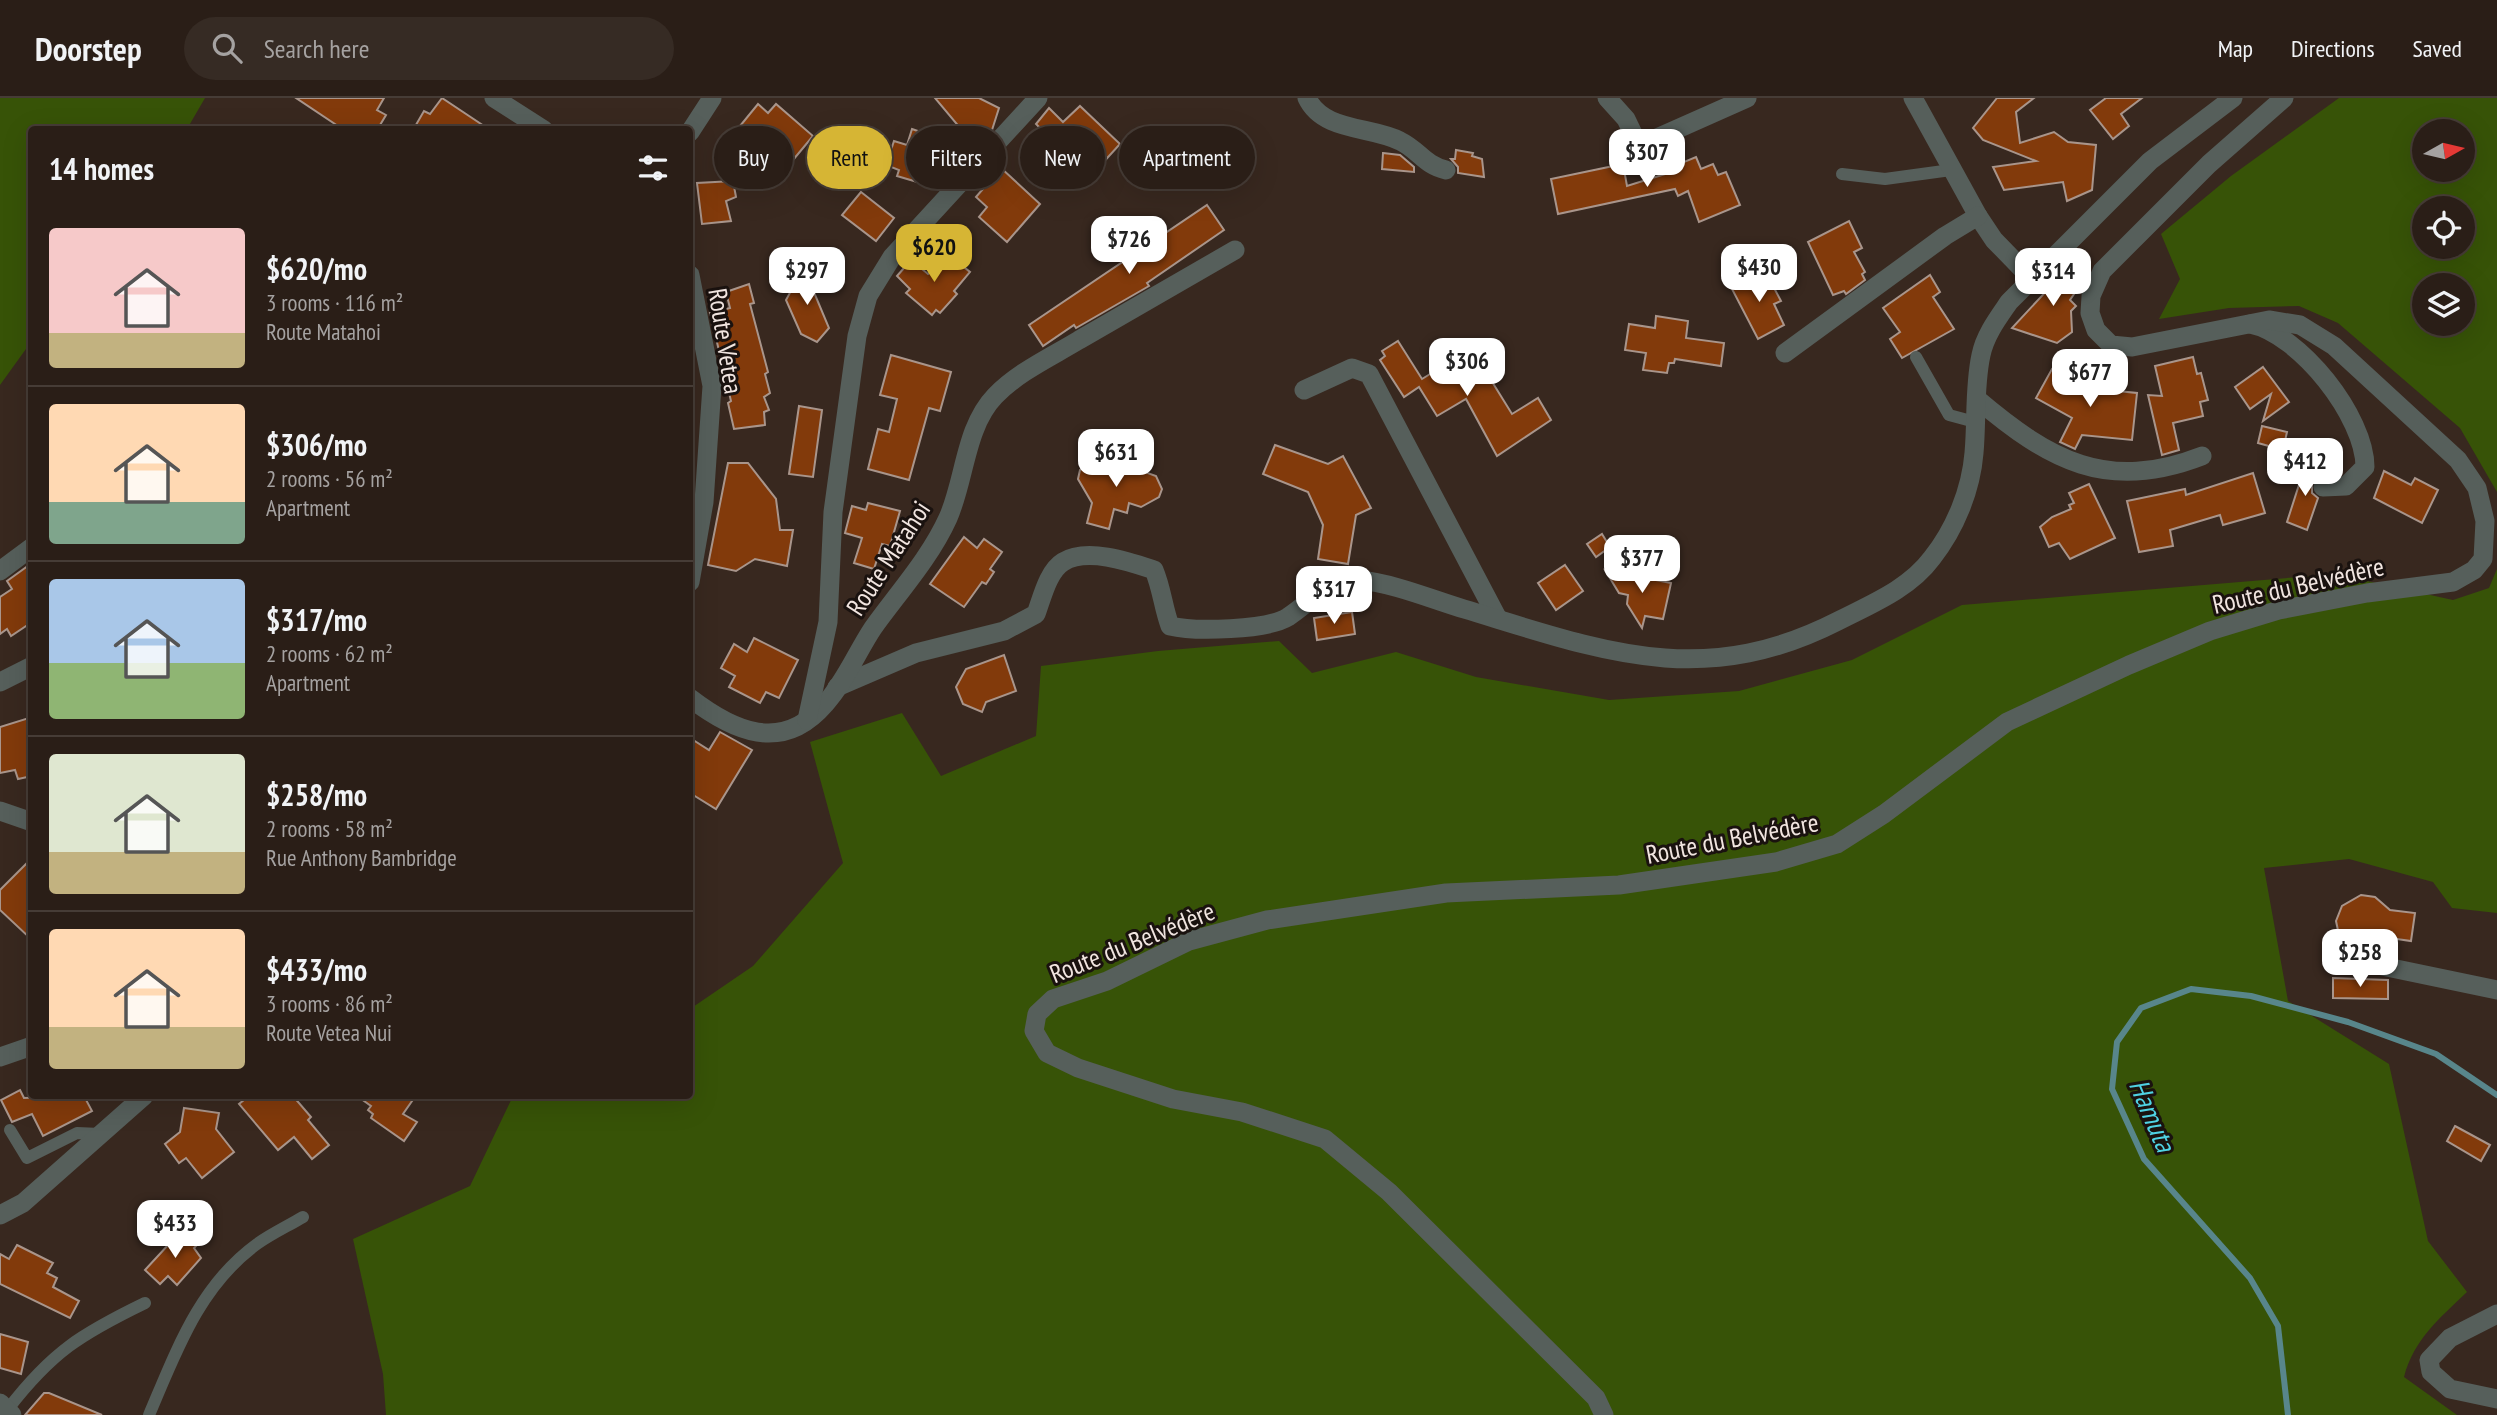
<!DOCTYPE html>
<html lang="en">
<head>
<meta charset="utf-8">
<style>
  body { margin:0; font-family:"PT Sans Narrow",sans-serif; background:#362b24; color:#f1f3f6; height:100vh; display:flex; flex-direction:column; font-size:26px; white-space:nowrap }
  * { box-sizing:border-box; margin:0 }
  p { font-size:23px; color:#a5a2a1 }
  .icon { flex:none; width:38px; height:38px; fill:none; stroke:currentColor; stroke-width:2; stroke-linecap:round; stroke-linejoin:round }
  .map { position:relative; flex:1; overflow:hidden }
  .details { position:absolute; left:28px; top:28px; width:665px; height:973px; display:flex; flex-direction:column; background:#2a1e17; border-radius:7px; box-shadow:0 7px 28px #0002,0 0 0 2px #463c36 }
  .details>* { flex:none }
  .guide { position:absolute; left:714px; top:28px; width:665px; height:63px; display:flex; gap:14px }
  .needle { width:46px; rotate:82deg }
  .tools { position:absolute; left:2412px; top:21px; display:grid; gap:14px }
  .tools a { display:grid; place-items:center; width:63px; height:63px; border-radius:50%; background:#2a1e17; box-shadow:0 7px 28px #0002,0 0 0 2px #463c36; font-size:35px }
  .price { position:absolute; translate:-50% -60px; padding:0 16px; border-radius:14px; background:#fff; color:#222; font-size:23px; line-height:46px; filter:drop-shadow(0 2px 4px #0008) }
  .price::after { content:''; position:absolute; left:50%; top:42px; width:21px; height:16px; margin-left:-10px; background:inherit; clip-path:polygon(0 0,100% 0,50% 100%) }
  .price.active { background:#d6b534; color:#111 }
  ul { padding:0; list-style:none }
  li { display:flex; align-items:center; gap:21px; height:175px; padding:0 21px }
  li+li { border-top:2px solid #463c36 }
  li span { display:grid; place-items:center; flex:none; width:196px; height:140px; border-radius:7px; color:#555 }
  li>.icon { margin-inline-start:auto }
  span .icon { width:84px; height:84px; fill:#fffc; stroke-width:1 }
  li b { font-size:30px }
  h2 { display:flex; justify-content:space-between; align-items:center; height:84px; padding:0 21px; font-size:30px }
  .pill { padding:0 24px; border-radius:32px; background:#2a1e17; box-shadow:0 7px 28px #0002,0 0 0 2px #463c36; font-size:24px; line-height:63px }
  .pill.active { background:#d6b534; color:#111 }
  header { display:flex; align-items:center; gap:42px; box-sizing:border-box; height:98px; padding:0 35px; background:#2a1e17; border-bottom:2px solid #463c36 }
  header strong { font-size:33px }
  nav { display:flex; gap:38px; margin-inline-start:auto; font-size:24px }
  .search { width:490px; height:63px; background:#362b24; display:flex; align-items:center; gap:18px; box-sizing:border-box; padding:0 24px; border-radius:38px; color:#a5a2a1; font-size:26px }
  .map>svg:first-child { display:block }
</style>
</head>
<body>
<header>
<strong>Doorstep</strong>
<div class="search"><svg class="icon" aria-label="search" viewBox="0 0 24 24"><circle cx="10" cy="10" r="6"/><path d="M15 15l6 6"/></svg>Search here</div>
<nav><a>Map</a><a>Directions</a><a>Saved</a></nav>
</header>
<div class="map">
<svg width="2497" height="1317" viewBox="0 0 2497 1317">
  <rect width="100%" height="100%" fill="#38281f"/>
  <!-- green -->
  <g fill="#375307" fill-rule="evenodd">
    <polygon points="0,0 205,0 187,31 32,32 31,244 0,287"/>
    <path d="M2339 0H2497V394L2460 330 2338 225 2299 208 2229 210 2159 221 2180 181 2161 136 2231 78ZM2462 33V72H2424V33ZM2462 110V149H2424V110ZM2424 187H2462V226H2424Z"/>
    <path d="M2497 471V815L2452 810 2433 784 2349 761 2264 770 2288 903 2389 966 2428 1143 2467 1194C2440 1220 2414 1241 2404 1279L2457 1317H386L383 1276 353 1141 470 1088 513 998H690V911L753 868 843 765 810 644 902 615 941 678 1036 638 1041 568 1158 553 1279 543 1312 575 1396 554 1476 579 1609 602 1739 593 1852 562 1962 507 2335 476 2453 502 2489 490Z"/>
  </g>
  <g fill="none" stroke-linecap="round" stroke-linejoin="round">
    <!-- stream -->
    <polyline stroke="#58868b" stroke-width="6" points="2288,1317 2278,1228 2250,1180 2144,1061 2112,991 2117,944 2141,910 2191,891 2251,898 2348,924 2436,956 2497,997"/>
  </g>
  <!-- building -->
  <g fill="#823a0b" stroke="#a9958b" stroke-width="2">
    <polygon points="296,0 384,0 377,12 386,17 377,32 344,32"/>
    <polygon points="442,0 490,32 413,32 424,13 430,16"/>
    <polygon points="935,0 979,0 999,10 992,32 976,49"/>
    <polygon points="1997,0 2034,0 2016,14 2020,45 2054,34 2068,44 2096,47 2092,92 2067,103 2063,84 2004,92 1993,69 2036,63 1983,42 1973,30"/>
    <polygon points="2106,0 2142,0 2121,16 2129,28 2113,41 2090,12"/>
    <polygon points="758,6 768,15 776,6 813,38 783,74 746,41 749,37 740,28"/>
    <polygon points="1080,8 1120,46 1088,81 1047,42 1049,39 1036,26 1049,10 1063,24"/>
    <polygon points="912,31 938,40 924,86 897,78 899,72 886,67 894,43 907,47"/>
    <polygon points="1456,52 1473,55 1472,58 1482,61 1484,79 1458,75 1458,69 1451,61 1455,61"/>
    <polygon points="1383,55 1400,57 1414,69 1414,74 1382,71"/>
    <polygon points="1696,59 1701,71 1713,66 1718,77 1726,74 1740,107 1699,124 1688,93 1678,98 1675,91 1558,116 1551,81 1623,66 1627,88 1681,71 1679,66"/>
    <polygon points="1001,70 1040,106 1007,144 979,119 987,109 976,99"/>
    <polygon points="733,83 736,99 726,103 731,123 702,126 697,85"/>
    <polygon points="861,94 894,120 876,143 842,117"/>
    <polygon points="1207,107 1224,132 1147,185 1149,188 1076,230 1074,227 1043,248 1029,227"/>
    <polygon points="1849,123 1862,150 1854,154 1865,174 1862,176 1865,182 1846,196 1844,193 1833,197 1808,144"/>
    <polygon points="949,157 970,174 954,193 957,196 940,215 936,212 932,217 906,195 910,191 897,178 911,162 928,176"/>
    <polygon points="2065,166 2085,180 2070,202 2076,208 2071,213 2072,234 2057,245 2012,230 2053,186 2049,183"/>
    <polygon points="804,169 820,178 813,192 829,230 817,244 801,236 786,202"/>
    <polygon points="1765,173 1781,203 1774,206 1784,227 1758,241 1731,189"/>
    <polygon points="1930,177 1940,194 1933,199 1954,231 1902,260 1890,241 1900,234 1883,210"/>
    <polygon points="749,186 754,205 750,206 768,274 765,276 770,295 764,299 769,312 764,314 765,327 734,331 728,305 731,303 710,215 730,210 726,194"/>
    <polygon points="1656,218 1688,223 1686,240 1724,245 1721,268 1675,261 1674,265 1669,265 1667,275 1643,272 1646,255 1625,252 1629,226 1655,230"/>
    <polygon points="1398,243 1422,281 1453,262 1462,278 1481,266 1512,316 1538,300 1551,322 1497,358 1466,301 1437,318 1419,289 1404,299 1380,262 1385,258 1382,253"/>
    <polygon points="891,257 951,274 940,313 929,310 909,382 868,371 878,331 889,334 897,301 880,297"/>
    <polygon points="2193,259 2197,276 2201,275 2208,302 2200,304 2203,318 2173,325 2179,352 2162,357 2148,297 2162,298 2155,268"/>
    <polygon points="2263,269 2289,304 2263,323 2271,296 2250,311 2235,289"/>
    <polygon points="2052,271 2087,290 2137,295 2132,342 2082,337 2075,351 2060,344 2072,320 2036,300"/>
    <polygon points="799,308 822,312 813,379 789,376"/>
    <polygon points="2262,328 2287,334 2283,352 2258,345"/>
    <polygon points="1275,347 1328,366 1343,358 1371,410 1356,417 1348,466 1318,461 1323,427 1308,394 1263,376"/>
    <polygon points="1103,359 1110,370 1124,360 1134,362 1139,372 1156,378 1162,391 1159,399 1141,409 1129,405 1127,415 1114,411 1109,431 1087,425 1092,405 1078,381 1080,372"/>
    <polygon points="728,365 748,365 776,401 780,432 793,432 787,468 755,461 736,473 708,467"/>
    <polygon points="2306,365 2324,371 2322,377 2312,384 2312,395 2318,400 2307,432 2287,424"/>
    <polygon points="2384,373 2411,387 2415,380 2438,392 2422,425 2374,400"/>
    <polygon points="2253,375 2265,415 2223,427 2220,417 2170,432 2173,448 2139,454 2127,403 2185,391 2186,397"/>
    <polygon points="2089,386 2115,440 2070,461 2059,445 2049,449 2040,429 2052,419 2071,411 2069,407 2074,405 2069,395"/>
    <polygon points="868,405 900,413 890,448 882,446 874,471 854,465 862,440 845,435 852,408 866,412"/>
    <polygon points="1602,436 1610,449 1596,459 1587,446"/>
    <polygon points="964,439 977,450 984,441 1002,454 990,471 994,474 986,486 982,484 964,509 930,486"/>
    <polygon points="32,465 32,524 11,538 7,531 0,536 0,499 12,491 7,483"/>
    <polygon points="1565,467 1583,493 1556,512 1538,485"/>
    <polygon points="1605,472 1671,485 1663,521 1645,518 1642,530 1627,506 1628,497 1619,495"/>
    <polygon points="1352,514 1355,536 1317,542 1314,520"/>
    <polygon points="754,540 798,562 779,600 766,594 760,605 729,589 735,578 721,570 734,546 747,554"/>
    <polygon points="1004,557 1016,593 986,604 982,614 963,606 956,589 966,571"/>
    <polygon points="32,619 32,678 18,681 15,672 0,675 0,629"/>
    <polygon points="720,634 752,652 716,711 690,695 690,640 709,652"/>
    <polygon points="32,760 32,842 0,812 0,792"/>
    <polygon points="2361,797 2375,799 2390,812 2415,815 2411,843 2390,840 2364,859 2346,848 2339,837 2336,823 2342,808"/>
    <polygon points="2333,880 2388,882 2388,901 2333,900"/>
    <polygon points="20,992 24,1000 84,998 92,1013 43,1038 32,1016 12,1024 1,1002"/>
    <polygon points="249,998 293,998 311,1019 308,1022 329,1047 312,1061 294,1039 278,1052 239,1006"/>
    <polygon points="357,998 403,998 412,1003 403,1016 417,1024 404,1043 371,1020 373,1016 368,1012 371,1008"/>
    <polygon points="184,1010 219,1015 216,1031 234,1054 202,1080 186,1060 179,1065 165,1046 180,1034"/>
    <polygon points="2455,1028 2490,1047 2481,1063 2447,1043"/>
    <polygon points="181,1133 196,1148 194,1150 201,1160 177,1187 168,1178 160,1186 145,1172"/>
    <polygon points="17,1147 53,1165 47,1175 57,1180 53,1189 79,1203 70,1220 0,1186 0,1156 9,1161"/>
    <polygon points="0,1236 28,1244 21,1276 0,1270"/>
    <polygon points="44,1295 49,1295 102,1317 25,1317"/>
  </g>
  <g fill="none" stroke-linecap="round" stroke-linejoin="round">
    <!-- service -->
    <g stroke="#565f5b" stroke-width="12">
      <polyline points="1842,76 1885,81 1951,72"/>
      <polyline points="1916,259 1949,317 1975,324"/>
      <polyline points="10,1032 27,1060 77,1035 100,1036"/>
      <path d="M8 1311C52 1254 81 1236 145 1205"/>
      <path d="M149 1317C176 1254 199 1188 257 1146 271 1136 288 1128 303 1119"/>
    </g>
    <!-- minor -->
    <g stroke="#565f5b" stroke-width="19">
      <polyline points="494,0 544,32"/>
      <path d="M1307 0C1323 34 1371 28 1400 43 1419 52 1424 67 1446 72"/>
      <polyline points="1607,0 1626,21 1639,48 1747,0"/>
      <polyline points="1913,0 1978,118 1994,142 2033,182"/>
      <polyline points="690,34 712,0"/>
      <polyline points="690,177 712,288 704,404 690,484"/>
      <path d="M2250 226C2300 236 2365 319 2365 369L2346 388 2323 389"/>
      <polyline points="1785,255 1945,138 1978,118"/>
      <polyline points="1304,292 1352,270 1369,276 1498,521"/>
      <path d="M1977 301C2049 362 2107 395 2202 358"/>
      <polyline points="0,473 32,449"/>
      <polyline points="0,584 32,568"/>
      <path d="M837 589 916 555 1004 533 1036 516C1042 500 1048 473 1063 464 1087 449 1130 464 1154 472 1162 491 1163 509 1170 528 1195 534 1267 532 1288 519 1311 504 1329 480 1359 482 1393 485 1431 501 1464 511 1600 552 1701 593 1838 523 1871 506 1909 491 1932 460 1955 431 1971 392 1974 355 1977 323 1974 289 1981 257 1985 237 1998 220 2009 204L2150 63 2233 0"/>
      <path d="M690 600C733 633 782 656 825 606 845 584 857 554 873 530 898 495 930 460 948 420 965 382 965 329 995 298 1018 274 1051 259 1079 242 1131 212 1183 182 1235 152"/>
      <polyline points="807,622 828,524 833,414 857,238 868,198 892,159 1038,0"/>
      <polyline points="0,713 32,724"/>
      <polyline points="2382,868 2497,892"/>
      <polyline points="0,959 32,948"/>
      <polyline points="0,1117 23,1105 144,998"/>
      <polyline points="2497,1216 2450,1240 2429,1262 2431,1274 2450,1291 2497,1301"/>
      <polyline points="0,1305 12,1317"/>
    </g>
    <!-- tertiary -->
    <polyline stroke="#565f5b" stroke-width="19" points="1604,1317 1596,1300 1389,1094 1325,1041 1242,1014 1173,1001 1078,970 1047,955 1034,933 1037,916 1053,901 1107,883 1189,843 1267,822 1446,795 1619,787 1776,764 1837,746 1884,716 2007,624 2129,567 2210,533 2279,512 2367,495 2453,484 2474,472 2483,461 2485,423 2477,390 2458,362 2334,248 2300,227 2269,222 2132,249 2111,247 2096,232 2090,215 2091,198 2102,173 2209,66 2284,0"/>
  </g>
  <g text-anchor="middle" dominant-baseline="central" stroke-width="6" stroke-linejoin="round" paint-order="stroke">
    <!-- street labels -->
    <g font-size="26" fill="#f1e5e0" stroke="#1a120f">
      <text transform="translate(726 243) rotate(81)">Route Vetea</text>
      <text transform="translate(888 460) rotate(-57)">Route Matahoi</text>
      <text transform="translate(2298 487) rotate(-13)">Route du Belvédère</text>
      <text transform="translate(1732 740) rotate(-11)">Route du Belvédère</text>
      <text transform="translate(1132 844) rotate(-22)">Route du Belvédère</text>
    </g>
    <!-- water labels -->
    <g font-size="28" font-style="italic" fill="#4fd2e3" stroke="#1a120f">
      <text transform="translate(2153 1017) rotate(67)">Hamuta</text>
    </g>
  </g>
</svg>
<div class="tools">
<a><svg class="needle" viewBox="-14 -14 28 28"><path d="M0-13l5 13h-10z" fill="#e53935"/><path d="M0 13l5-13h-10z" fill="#a5a2a1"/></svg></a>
<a><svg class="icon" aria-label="locate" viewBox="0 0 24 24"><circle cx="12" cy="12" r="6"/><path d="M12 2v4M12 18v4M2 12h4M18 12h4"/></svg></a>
<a><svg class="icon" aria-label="layers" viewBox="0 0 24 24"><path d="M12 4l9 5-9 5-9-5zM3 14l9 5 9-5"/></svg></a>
</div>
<b class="price" style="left:1647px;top:91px">$307</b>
<b class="price" style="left:1129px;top:178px">$726</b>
<b class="price active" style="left:934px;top:186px">$620</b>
<b class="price" style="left:1759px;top:206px">$430</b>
<b class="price" style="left:807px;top:209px">$297</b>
<b class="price" style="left:2053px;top:210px">$314</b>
<b class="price" style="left:1467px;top:300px">$306</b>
<b class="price" style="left:2090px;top:311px">$677</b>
<b class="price" style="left:1116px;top:391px">$631</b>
<b class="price" style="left:2305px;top:400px">$412</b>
<b class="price" style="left:1642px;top:497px">$377</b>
<b class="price" style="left:1334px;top:528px">$317</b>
<b class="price" style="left:2360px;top:891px">$258</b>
<b class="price" style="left:175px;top:1162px">$433</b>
<div class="guide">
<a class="pill">Buy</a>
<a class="pill active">Rent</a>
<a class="pill">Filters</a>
<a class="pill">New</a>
<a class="pill">Apartment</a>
</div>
<section class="details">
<h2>14 homes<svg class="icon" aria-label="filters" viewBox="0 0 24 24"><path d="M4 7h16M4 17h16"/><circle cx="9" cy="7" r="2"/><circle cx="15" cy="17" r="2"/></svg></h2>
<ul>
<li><span style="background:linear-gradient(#f6c9c9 75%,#c2b280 0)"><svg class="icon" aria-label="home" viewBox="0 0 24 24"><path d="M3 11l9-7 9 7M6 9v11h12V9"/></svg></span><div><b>$620/mo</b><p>3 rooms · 116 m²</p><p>Route Matahoi</p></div></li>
<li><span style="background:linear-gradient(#ffd9b3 70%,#7fa58c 0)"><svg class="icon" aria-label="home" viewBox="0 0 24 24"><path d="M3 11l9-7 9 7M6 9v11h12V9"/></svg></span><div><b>$306/mo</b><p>2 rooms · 56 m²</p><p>Apartment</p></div></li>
<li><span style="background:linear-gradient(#a9c7e8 60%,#8fb573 0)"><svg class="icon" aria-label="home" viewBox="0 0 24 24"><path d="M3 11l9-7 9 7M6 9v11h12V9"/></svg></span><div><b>$317/mo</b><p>2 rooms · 62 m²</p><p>Apartment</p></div></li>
<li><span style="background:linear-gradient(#dfe7d0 70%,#c2b280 0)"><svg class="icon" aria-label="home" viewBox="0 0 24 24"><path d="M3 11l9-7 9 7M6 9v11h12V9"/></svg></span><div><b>$258/mo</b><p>2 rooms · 58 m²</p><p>Rue Anthony Bambridge</p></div></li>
<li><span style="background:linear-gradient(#ffd9b3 70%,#c2b280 0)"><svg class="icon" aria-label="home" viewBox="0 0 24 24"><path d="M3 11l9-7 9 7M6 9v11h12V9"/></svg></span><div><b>$433/mo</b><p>3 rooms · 86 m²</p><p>Route Vetea Nui</p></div></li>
</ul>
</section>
</div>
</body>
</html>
